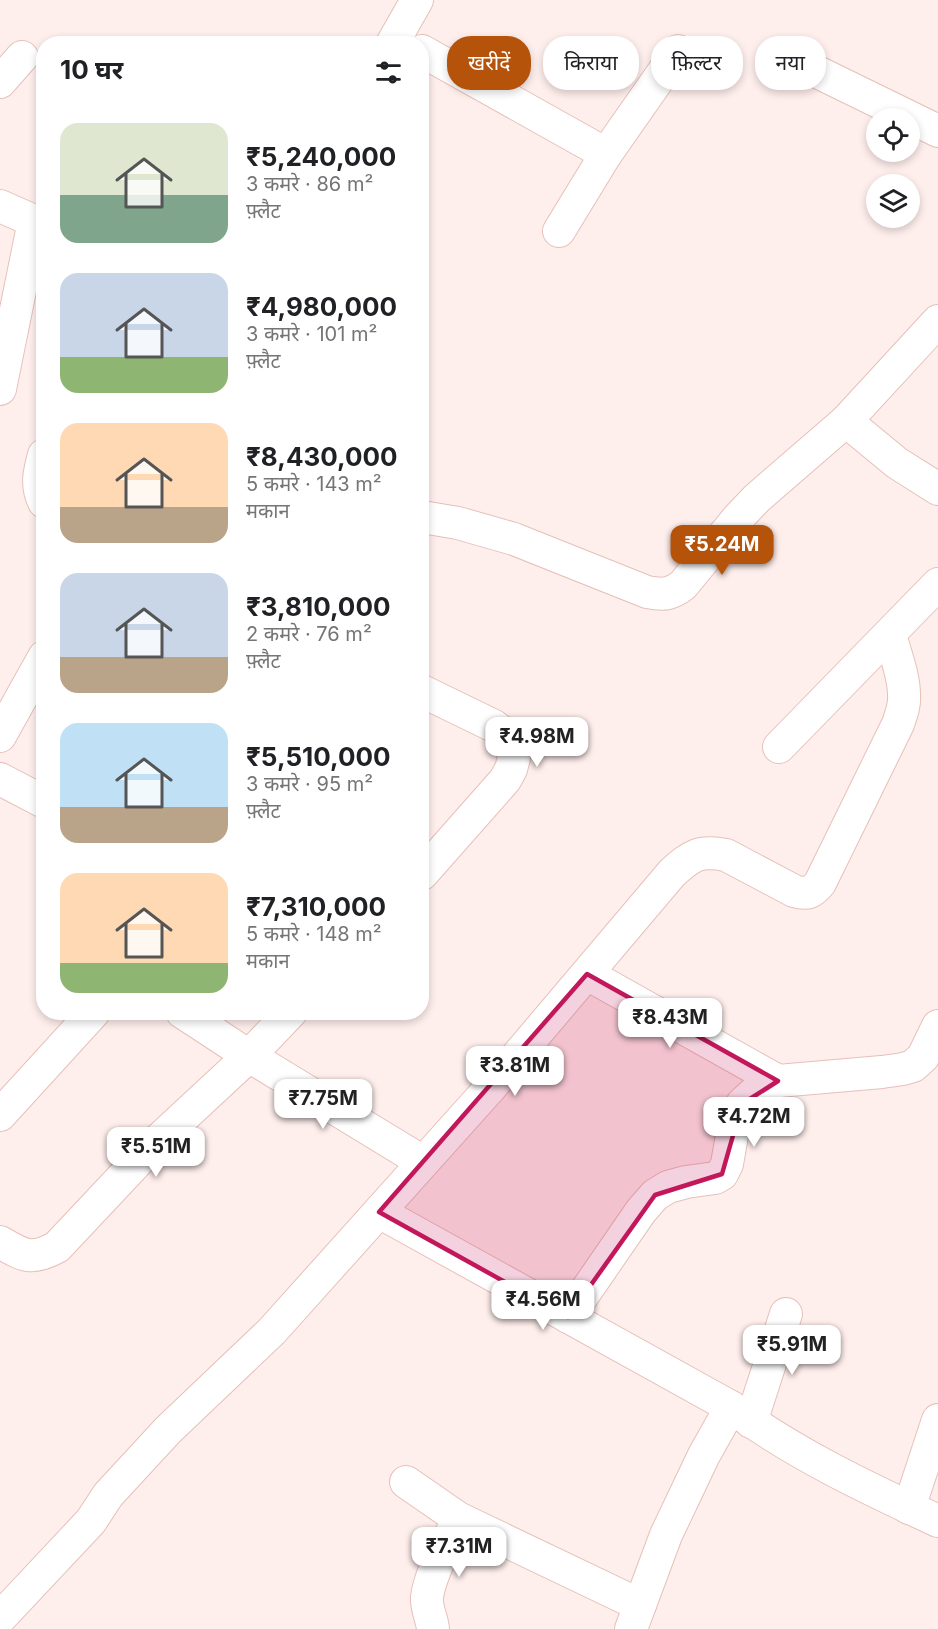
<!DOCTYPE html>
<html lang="hi">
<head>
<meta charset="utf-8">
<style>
  body { margin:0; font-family:Inter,"Noto Sans Devanagari",sans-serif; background:#f2f2f2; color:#202124; height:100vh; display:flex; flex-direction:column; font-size:22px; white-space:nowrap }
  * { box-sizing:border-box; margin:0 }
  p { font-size:20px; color:#757577 }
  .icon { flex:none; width:33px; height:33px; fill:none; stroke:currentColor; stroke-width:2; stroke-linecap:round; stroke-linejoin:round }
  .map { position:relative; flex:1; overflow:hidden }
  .side { position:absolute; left:36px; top:36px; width:393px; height:984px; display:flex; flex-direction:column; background:#fff; border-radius:24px; box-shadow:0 3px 9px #0003 }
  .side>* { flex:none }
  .banner { position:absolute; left:447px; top:36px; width:400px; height:54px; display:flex; gap:12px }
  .controls { position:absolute; left:866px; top:108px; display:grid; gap:12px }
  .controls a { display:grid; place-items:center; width:54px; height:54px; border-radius:50%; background:#fff; box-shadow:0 3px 9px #0003; font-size:30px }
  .price { position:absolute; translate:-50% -51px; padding:0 14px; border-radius:12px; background:#fff; color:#222; font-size:20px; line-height:39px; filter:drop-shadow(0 2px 3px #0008) }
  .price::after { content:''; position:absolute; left:50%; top:36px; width:18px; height:14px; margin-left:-9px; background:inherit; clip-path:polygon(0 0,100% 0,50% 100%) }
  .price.on { background:#b45309; color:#fff }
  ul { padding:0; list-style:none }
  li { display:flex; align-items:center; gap:18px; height:150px; padding:0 24px }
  li span { display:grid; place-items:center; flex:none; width:168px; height:120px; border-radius:18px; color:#555 }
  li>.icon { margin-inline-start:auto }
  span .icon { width:72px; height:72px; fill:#fffc; stroke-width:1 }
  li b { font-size:26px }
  h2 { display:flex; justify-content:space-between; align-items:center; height:72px; padding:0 24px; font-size:26px }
  .tag { padding:0 21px; border-radius:24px; background:#fff; box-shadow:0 3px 9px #0003; font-size:21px; line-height:54px }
  .tag.on { background:#b45309; color:#fff }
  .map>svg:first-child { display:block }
</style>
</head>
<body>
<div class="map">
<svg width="938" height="1629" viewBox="0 0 938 1629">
  <rect width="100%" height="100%" fill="#feeeec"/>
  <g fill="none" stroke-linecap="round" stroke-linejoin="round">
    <!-- minor casing -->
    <g stroke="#e6c0b9" stroke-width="34">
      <g id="minor">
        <polyline points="392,44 417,0"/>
        <polyline points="422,51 606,154"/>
        <polyline points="799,63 938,131"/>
        <polyline points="0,82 22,57"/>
        <polyline points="0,206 34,221 44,223"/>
        <polyline points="559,231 606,154 678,51"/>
        <polyline points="0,389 34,221"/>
        <polyline points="846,421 897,463 938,489"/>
        <path d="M44 455C39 473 36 485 44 502"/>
        <path d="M422 517 458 523 514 539 647 592C663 595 670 595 683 585L738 518 757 498 846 421 938 321"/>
        <polyline points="422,691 494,726 506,735 512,747 514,758 511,769 505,780 422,874"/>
        <polyline points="0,736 44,657"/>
        <polyline points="779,747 938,584"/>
        <polyline points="0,779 44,802"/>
        <polyline points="587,974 778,1081"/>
        <polyline points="182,1012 249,1056 423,1162"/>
        <polyline points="0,1115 94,1012"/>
        <polyline points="379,1212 731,1407"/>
        <path d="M0 1242C24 1256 31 1261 57 1247L151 1147 249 1056 291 1012"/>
        <polyline points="568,1317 641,1211 655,1195 668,1187 686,1182 715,1178 722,1174 727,1164 735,1118 742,1104 755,1092 778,1081 882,1072 903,1069 913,1066 923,1057 938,1026"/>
        <polyline points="751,1422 786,1314"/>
        <polyline points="406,1482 458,1518 640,1605"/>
        <polyline points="909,1508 938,1420"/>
        <path d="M0 1618 91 1521 108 1495 168 1430 272 1331 490 1088 672 873C692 855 699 850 726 855L794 891C807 895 812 893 820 883L898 724C901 715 905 705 904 695 904 675 895 654 890 634"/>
        <path d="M433 1629C432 1618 426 1608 427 1597 430 1573 449 1541 458 1518"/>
        <path d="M631 1629 666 1535 704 1455 731 1407C795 1454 867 1488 938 1521"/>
      </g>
    </g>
    <!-- minor -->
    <use href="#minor" stroke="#fff" stroke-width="32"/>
  </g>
  <!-- marked area -->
  <path fill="#c2185b" fill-opacity="0.2" stroke="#c2185b" stroke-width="4.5" stroke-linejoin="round" d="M587 974 778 1081 742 1104 722 1174 655 1195 568 1317 379 1212Z"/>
</svg>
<div class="controls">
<a><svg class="icon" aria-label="locate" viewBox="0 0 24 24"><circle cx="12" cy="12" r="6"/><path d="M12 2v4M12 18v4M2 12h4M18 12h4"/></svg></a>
<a><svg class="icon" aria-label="layers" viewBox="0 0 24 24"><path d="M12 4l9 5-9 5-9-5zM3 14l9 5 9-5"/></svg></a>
</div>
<b class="price on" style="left:722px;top:576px">₹5.24M</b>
<b class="price" style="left:537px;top:768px">₹4.98M</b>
<b class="price" style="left:670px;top:1049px">₹8.43M</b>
<b class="price" style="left:515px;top:1097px">₹3.81M</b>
<b class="price" style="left:323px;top:1130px">₹7.75M</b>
<b class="price" style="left:754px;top:1148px">₹4.72M</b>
<b class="price" style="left:156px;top:1178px">₹5.51M</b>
<b class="price" style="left:543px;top:1331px">₹4.56M</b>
<b class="price" style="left:792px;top:1376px">₹5.91M</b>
<b class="price" style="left:459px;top:1578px">₹7.31M</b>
<div class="banner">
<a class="tag on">खरीदें</a>
<a class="tag">किराया</a>
<a class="tag">फ़िल्टर</a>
<a class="tag">नया</a>
</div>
<section class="side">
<h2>10 घर<svg class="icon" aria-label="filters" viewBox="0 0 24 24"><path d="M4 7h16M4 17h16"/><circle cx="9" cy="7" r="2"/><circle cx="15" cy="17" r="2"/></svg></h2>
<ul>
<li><span style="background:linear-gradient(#dfe7d0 60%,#7fa58c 0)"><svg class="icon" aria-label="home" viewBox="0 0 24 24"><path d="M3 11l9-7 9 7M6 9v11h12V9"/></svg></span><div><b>₹5,240,000</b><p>3 कमरे · 86 m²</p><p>फ़्लैट</p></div></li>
<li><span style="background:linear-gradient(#c9d6e8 70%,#8fb573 0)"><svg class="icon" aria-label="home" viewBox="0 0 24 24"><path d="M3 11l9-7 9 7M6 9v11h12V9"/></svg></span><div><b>₹4,980,000</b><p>3 कमरे · 101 m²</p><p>फ़्लैट</p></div></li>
<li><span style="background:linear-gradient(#ffd9b3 70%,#b9a48a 0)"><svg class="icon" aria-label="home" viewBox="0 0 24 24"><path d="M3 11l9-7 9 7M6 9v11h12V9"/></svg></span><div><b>₹8,430,000</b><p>5 कमरे · 143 m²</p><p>मकान</p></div></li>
<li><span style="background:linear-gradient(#c9d6e8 70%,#b9a48a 0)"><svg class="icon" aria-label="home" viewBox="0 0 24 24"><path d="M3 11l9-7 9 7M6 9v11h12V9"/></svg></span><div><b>₹3,810,000</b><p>2 कमरे · 76 m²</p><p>फ़्लैट</p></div></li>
<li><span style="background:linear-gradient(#bfe0f5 70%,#b9a48a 0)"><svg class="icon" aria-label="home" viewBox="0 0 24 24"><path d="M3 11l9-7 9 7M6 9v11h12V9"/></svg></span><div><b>₹5,510,000</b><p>3 कमरे · 95 m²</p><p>फ़्लैट</p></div></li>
<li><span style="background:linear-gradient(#ffd9b3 75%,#8fb573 0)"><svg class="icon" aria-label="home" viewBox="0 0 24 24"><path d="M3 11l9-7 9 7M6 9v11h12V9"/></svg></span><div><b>₹7,310,000</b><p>5 कमरे · 148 m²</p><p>मकान</p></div></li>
</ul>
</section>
</div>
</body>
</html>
